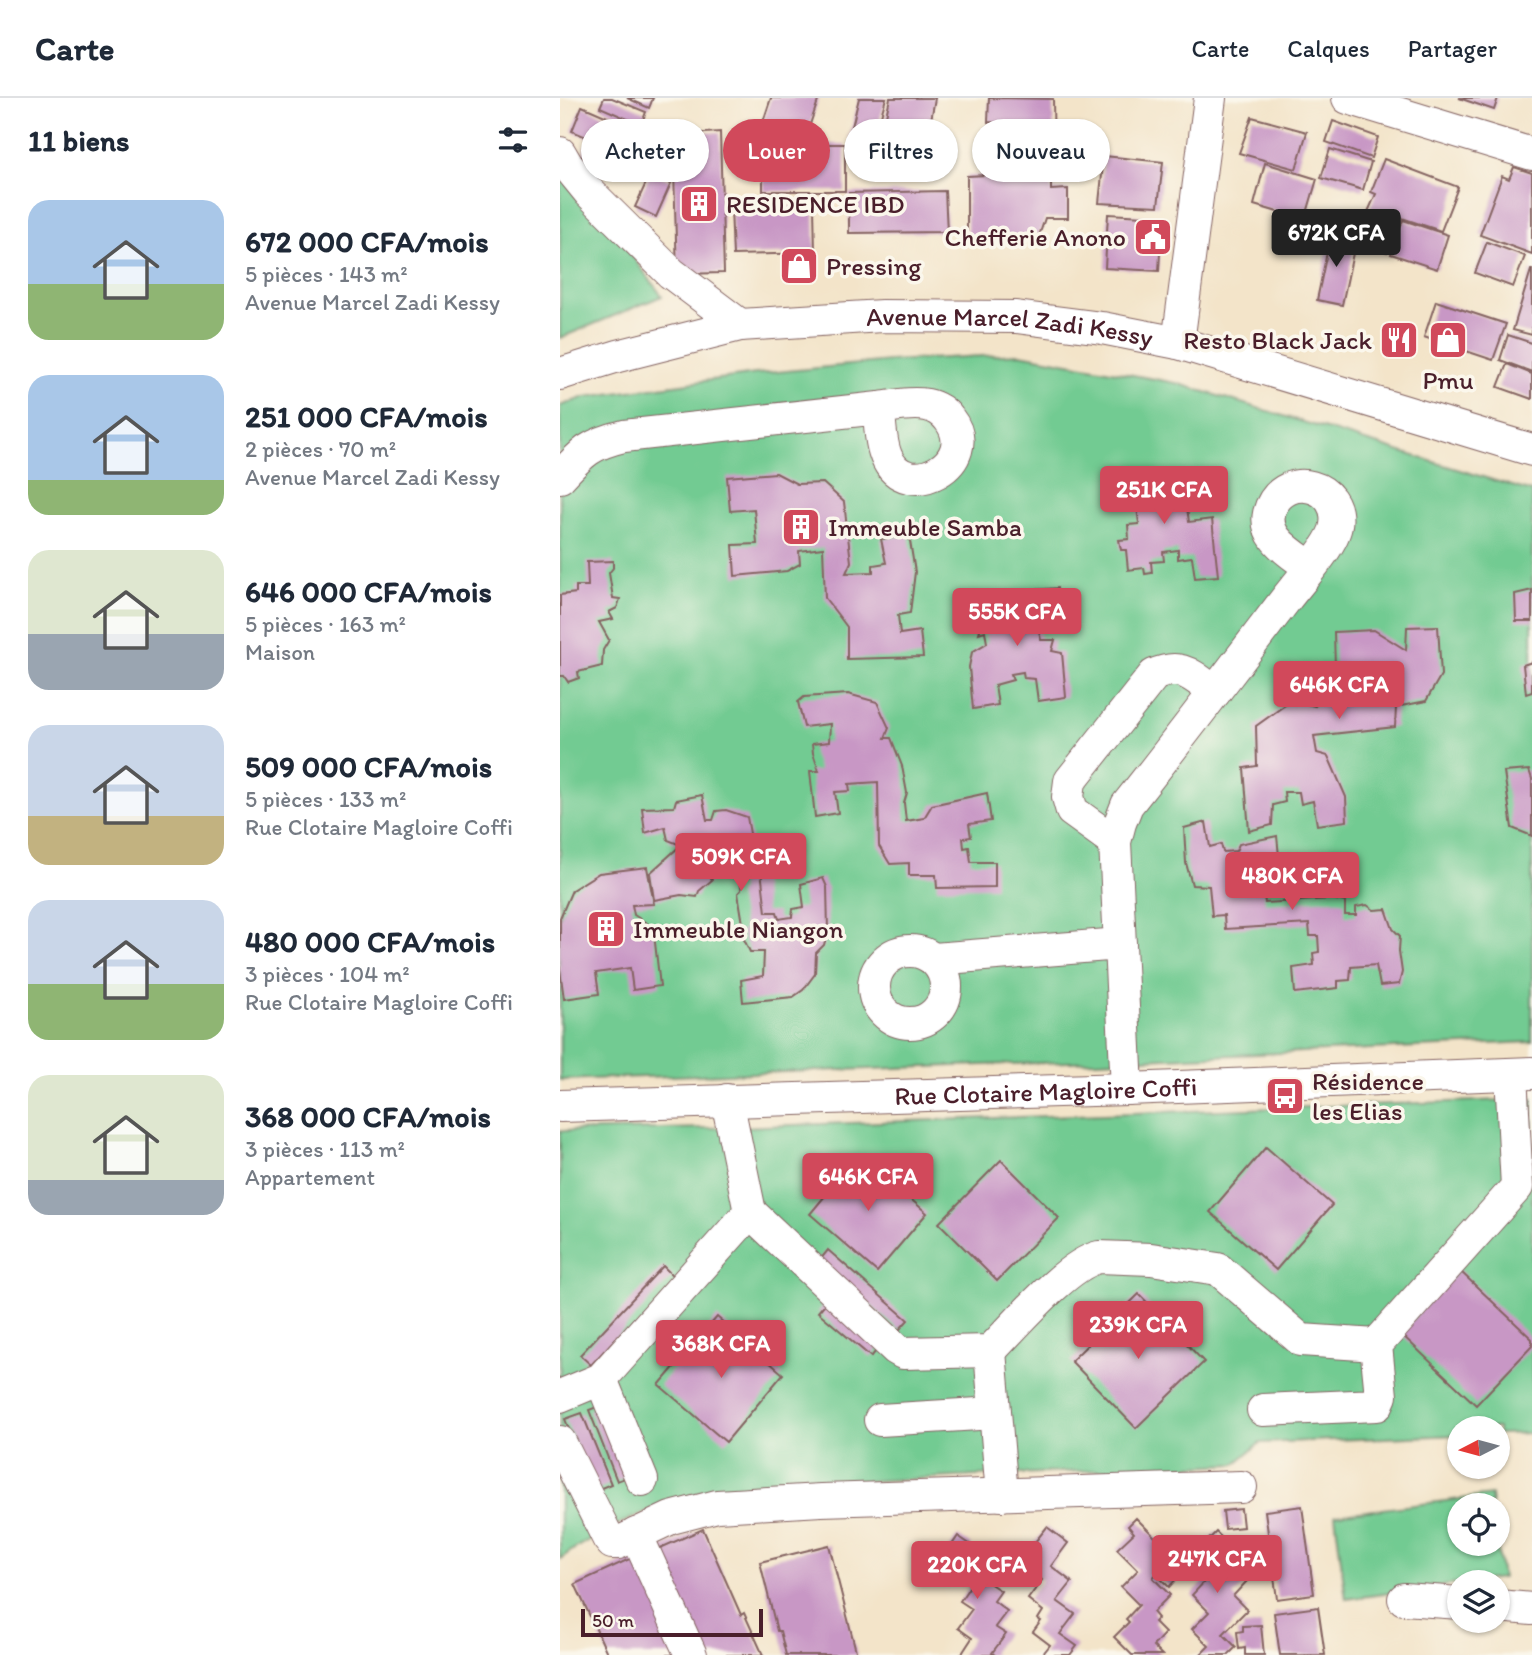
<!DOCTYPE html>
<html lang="fr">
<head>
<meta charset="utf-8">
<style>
  body { margin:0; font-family:Itim,sans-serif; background:#f6f6f7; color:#1f2937; height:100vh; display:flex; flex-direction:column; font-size:26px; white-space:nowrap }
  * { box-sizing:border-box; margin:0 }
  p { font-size:23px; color:#747a83 }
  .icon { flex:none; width:38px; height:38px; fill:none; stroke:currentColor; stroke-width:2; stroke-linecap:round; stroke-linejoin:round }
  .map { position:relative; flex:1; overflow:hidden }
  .sheet { display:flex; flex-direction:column; background:#fff; width:560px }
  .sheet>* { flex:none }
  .hud { position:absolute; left:21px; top:21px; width:665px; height:63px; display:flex; gap:14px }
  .needle { width:46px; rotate:264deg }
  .buttons { position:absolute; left:887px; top:1318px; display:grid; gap:14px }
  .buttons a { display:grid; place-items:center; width:63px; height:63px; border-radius:50%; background:#fff; box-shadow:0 2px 5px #0004; font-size:35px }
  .scale { position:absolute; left:21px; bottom:18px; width:182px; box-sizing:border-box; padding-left:7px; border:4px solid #4a1f2b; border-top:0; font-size:19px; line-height:24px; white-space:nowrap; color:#4a1f2b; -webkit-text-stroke:5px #fbf7ec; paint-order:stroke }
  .price { position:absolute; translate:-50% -60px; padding:0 16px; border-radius:7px; background:#d1495b; color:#fff; font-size:23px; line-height:46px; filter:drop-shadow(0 2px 4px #0008) }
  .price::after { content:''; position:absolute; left:50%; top:42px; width:21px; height:16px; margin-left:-10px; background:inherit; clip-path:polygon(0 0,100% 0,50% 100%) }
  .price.active { background:#222; color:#fff }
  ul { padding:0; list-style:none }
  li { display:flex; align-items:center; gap:21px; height:175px; padding:0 28px }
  li span { display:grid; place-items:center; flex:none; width:196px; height:140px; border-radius:21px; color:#555 }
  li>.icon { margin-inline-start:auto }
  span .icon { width:84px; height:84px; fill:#fffc; stroke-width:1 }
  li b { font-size:30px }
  h2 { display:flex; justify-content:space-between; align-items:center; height:84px; padding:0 28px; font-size:30px }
  .chip { padding:0 24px; border-radius:32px; background:#fff; box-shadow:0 2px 5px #0004; font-size:24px; line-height:63px }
  .chip.active { background:#d1495b; color:#fff }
  header { display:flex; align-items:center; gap:42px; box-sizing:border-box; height:98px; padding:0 35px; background:#fff; border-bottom:2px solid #e0e1e3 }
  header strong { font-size:33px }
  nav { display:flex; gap:38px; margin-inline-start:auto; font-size:24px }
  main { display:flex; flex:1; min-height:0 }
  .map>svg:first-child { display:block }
</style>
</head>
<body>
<header>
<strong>Carte</strong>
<nav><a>Carte</a><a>Calques</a><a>Partager</a></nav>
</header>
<main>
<section class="sheet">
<h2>11 biens<svg class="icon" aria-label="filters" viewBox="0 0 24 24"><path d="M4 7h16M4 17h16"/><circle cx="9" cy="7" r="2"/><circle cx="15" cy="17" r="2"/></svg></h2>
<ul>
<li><span style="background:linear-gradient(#a9c7e8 60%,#8fb573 0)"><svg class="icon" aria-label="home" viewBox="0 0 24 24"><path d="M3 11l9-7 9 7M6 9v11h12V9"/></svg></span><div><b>672 000 CFA/mois</b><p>5 pièces · 143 m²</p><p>Avenue Marcel Zadi Kessy</p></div></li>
<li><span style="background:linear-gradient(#a9c7e8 75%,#8fb573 0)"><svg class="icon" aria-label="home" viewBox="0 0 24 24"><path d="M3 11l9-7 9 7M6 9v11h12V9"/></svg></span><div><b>251 000 CFA/mois</b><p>2 pièces · 70 m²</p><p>Avenue Marcel Zadi Kessy</p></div></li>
<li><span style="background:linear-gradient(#dfe7d0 60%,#9aa5b1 0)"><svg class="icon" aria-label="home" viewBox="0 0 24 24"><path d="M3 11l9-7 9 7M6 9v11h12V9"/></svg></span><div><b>646 000 CFA/mois</b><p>5 pièces · 163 m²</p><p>Maison</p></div></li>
<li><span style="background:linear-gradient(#c9d6e8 65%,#c2b280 0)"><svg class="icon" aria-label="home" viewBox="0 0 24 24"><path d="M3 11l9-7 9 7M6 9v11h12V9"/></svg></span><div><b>509 000 CFA/mois</b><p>5 pièces · 133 m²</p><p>Rue Clotaire Magloire Coffi</p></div></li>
<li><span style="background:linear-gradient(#c9d6e8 60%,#8fb573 0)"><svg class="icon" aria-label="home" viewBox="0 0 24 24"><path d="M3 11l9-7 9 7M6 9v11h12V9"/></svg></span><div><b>480 000 CFA/mois</b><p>3 pièces · 104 m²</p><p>Rue Clotaire Magloire Coffi</p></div></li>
<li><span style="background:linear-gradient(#dfe7d0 75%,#9aa5b1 0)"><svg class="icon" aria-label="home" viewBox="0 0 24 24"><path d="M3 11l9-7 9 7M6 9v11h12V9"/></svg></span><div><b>368 000 CFA/mois</b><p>3 pièces · 113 m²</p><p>Appartement</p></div></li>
</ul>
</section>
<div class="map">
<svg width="972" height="1557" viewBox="0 0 972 1557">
  <rect width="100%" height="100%" fill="#fbf7ec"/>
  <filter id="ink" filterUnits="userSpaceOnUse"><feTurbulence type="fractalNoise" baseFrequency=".0143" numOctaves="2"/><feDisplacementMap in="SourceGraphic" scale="14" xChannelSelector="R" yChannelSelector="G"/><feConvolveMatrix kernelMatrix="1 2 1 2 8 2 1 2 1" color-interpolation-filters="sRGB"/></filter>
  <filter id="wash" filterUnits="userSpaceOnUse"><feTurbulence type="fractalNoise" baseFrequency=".00686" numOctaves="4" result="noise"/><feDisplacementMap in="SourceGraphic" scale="28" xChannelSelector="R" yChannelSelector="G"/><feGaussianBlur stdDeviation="1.57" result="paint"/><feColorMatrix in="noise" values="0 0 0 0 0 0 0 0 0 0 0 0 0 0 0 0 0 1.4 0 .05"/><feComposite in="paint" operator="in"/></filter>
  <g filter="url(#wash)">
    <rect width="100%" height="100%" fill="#f3e4c9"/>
    <!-- green -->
    <g fill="#72cb92" stroke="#5e755e" stroke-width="2">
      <polygon points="0,61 102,198 0,240"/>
      <polygon points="460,256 616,285 972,394 972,944 536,963 0,982 0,308 25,299 196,276 330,263"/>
      <path d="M972 1001V1335L938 1336V1330H900L899 1337 700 1345 675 1366 156 1390C105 1405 42 1429 0 1461V1033L149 1030Z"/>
      <polygon points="931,1397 932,1407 900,1407 900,1446 937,1446 942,1480 786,1501 775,1417"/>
    </g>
    <g id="blocks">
      <!-- building -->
      <g fill="#c897c5">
        <polygon points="44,0 52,0 86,14 81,27 40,9"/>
        <polygon points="67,0 93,0 89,10"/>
        <polygon points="211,0 259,0 245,41 202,27"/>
        <polygon points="299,0 326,0 314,42 289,41"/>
        <polygon points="330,0 375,0 367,44 344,44 322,36"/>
        <polygon points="429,0 493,1 494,64 481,65 481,74 491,74 491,92 508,91 508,120 485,120 479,138 407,140 407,78 447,76 449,26 428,24"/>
        <polygon points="899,0 938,0 934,12"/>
        <polygon points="22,8 73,30 64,55 12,33"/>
        <polygon points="692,19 747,34 736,71 679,55"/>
        <polygon points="773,23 818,39 811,60 766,44"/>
        <polygon points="160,34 164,175 117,176 113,37"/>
        <rect x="203" y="46" width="82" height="47"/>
        <polygon points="25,47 53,53 49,73 21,67"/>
        <polygon points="770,51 811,64 803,92 761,80"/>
        <polygon points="544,58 603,64 598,108 539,105"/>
        <polygon points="824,61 898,89 881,133 836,118 830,136 823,133 819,144 829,149 827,154 810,148 817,130 803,125 816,96 811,94"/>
        <polygon points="705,65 757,81 745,122 694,107"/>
        <polygon points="954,69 972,75 972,156 920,137 942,78 949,81"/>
        <polygon points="91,74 112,83 96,119 75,109"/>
        <polygon points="385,93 387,134 289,135 289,95"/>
        <polygon points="254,108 255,155 173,157 171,110"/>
        <polygon points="548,116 602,119 599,173 545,170"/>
        <polygon points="843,122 888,137 877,171 831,156"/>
        <polygon points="771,135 796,141 782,207 757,202"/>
        <polygon points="927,144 965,158 953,189 915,175"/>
        <polygon points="971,172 972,172 972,237 953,232"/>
        <polygon points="876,203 946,226 933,262 864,239"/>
        <polygon points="948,237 972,245 972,274 940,262"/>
        <polygon points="947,266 972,276 972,301 938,289"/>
        <polygon points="609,374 612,396 625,395 629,424 652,421 658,478 635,480 632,459 618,461 618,452 603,454 604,463 591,464 592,475 585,476 584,470 568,472 566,452 561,452 559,442 569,441 568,427 579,426 576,399 555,402 553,380"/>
        <polygon points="216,375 237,386 263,385 284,404 291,464 286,475 313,474 313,467 326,465 321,441 349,437 355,474 350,515 338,517 340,536 360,533 363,559 287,561 287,529 265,500 263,450 239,453 240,466 227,473 175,478 173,447 197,446 194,411 170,413 167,379"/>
        <polygon points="53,463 53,470 49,475 53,500 60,501 57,510 49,514 53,521 39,524 49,542 43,552 42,568 18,574 19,580 8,584 4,578 0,578 0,497 16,495 16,488 28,488 27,464"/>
        <polygon points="497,490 500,516 475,515 481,542 495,542 492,553 502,555 506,599 478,603 475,581 464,580 463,574 451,576 453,582 435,587 438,607 413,611 409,569 412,554 427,545 425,533 419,535 427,507 457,493"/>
        <polygon points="972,492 972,523 956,523 955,496"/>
        <polygon points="878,528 881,577 866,603 836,609 835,629 754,638 757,655 768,658 786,699 787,723 757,727 753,703 741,706 739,694 724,694 725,704 713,707 712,727 689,733 684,670 697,668 696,628 732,602 755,608 760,601 787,604 786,591 795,590 793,580 785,581 783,569 775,570 774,534 814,532 846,552 847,529"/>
        <polygon points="972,564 972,594 966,596 963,567"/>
        <polygon points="288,596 317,604 329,630 325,640 331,640 342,668 347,695 344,705 346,723 364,720 372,707 427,695 431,723 409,726 411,739 403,740 404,750 409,749 411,764 435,764 435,789 377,790 376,777 349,777 349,765 330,766 319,748 318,684 289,686 290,693 275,694 278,715 255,719 250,673 259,673 253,655 252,646 269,644 270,626 244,629 238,604 244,599"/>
        <polygon points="969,672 972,681 972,738 952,730 944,674"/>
        <polygon points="142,697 147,722 153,722 156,713 166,712 187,719 191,741 198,748 206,814 217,814 219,821 232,819 233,811 244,809 241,786 263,780 267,789 268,832 264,847 256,855 255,876 243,892 233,899 183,904 181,882 203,878 204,854 190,854 180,833 184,832 178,795 181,792 180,776 173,770 167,775 149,776 152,782 139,793 137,799 121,797 94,802 90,775 121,747 108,742 105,729 85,735 82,710 114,709 116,702"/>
        <polygon points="646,724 650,749 661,746 663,754 676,753 679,746 717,738 720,768 703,789 705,805 772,801 785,804 785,817 796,817 796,809 807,807 814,812 826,811 833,831 840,838 839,853 842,874 839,886 820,888 816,867 791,869 790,882 778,883 778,890 735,895 733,870 754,867 753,855 759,854 758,838 750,838 749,826 665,831 664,817 652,818 649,788 632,787 626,765 624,730"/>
        <polygon points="87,769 94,806 72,807 74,817 88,826 94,836 100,888 73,892 70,870 36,875 39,896 4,901 0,872 0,820 12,792 39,775"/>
        <polygon points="706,1049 772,1107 716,1172 650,1114"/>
        <polygon points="299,1057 367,1115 317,1174 250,1116"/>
        <polygon points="441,1062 499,1120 437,1183 379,1125"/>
        <polygon points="268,1152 348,1222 339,1232 259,1163"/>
        <polygon points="103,1168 113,1178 31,1267 20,1257"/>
        <polygon points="899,1172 972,1241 972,1248 916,1307 840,1235"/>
        <polygon points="579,1196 644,1264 576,1330 511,1263"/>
        <polygon points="268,1202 321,1247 311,1259 258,1214"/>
        <polygon points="157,1219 223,1276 166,1344 99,1287"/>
        <polygon points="42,1307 70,1378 57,1383 29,1312"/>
        <polygon points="22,1315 51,1386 34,1393 5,1321"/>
        <polygon points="742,1408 754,1496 717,1501 705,1413"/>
        <polygon points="681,1411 683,1429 665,1431 663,1413"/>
        <polygon points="576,1420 607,1451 599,1459 618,1479 609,1489 596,1476 593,1480 610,1497 593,1514 598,1520 594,1524 605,1535 593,1548 602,1557 572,1557 554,1539 569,1524 566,1521 579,1507 561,1489 578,1472 557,1451 574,1435 568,1428"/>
        <polygon points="487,1429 508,1445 491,1468 512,1484 497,1503 515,1516 500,1536 517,1548 510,1557 482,1557 490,1547 473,1534 481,1523 478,1521 483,1513 468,1501 482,1482 464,1468 471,1459 466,1455"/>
        <polygon points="143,1431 181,1517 184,1515 203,1557 134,1557 89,1455"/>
        <polygon points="656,1434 675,1453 666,1462 687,1483 673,1498 687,1512 663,1536 676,1549 668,1557 640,1557 649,1548 632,1531 649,1514 632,1497 647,1481 628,1463"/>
        <polygon points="398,1438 411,1447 406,1453 436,1475 429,1485 441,1493 434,1503 447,1513 435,1529 446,1536 432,1555 435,1557 401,1557 412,1540 398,1530 412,1511 400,1503 412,1485 381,1463"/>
        <polygon points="269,1447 297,1557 226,1557 220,1533 217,1533 200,1464"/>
        <polygon points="78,1457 124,1557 48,1557 15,1486"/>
        <polygon points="758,1509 765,1557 720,1557 714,1515"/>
        <polygon points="701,1527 704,1557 685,1557 685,1550 679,1551 677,1534 683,1533 683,1528"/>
      </g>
    </g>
  </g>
  <g filter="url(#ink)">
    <use href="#blocks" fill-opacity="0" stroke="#856462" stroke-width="2"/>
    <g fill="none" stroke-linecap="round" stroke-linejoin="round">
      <!-- minor casing -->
      <g stroke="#856462" stroke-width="34">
        <g id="minor">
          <polyline points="788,0 972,56"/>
          <polyline points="0,55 7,67 29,94 111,175 180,227"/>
          <polyline points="618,245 650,0"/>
          <path id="s1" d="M0 276 58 258 180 227 322 218 456 219 542 230 618 245 972 352"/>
          <path d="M0 379C23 354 30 346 64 338L319 310C335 308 352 304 367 307 376 309 384 314 389 321 423 364 345 407 326 358 320 343 320 325 319 310"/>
          <path d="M555 744 512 713 508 699 510 683 594 577C622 564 632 578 655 594"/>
          <circle cx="350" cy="889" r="36"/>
          <polyline points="374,861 560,846"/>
          <path d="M567 991 555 744 560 725 567 707C621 639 673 570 726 501 738 485 774 446 776 427 782 387 727 372 711 409 699 438 731 455 750 469"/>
          <polyline points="167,1002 190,1114"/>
          <path id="s2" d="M0 1008 567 991 972 975"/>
          <polyline points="430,1253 442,1397"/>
          <polyline points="41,1281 82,1382"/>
          <path d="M0 1298 41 1281 190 1114 336 1251 343 1255 430 1253C455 1228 507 1166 539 1159L591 1161 658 1171 741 1242 816 1247"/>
          <polyline points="703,1312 817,1307 821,1298 816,1247 957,1089 951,976"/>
          <polyline points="320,1322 435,1315"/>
          <polyline points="0,1344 48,1440 52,1445 58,1445 111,1420 157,1408 261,1402 681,1389"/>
          <polyline points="76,1436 131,1557"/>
          <polyline points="844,1501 900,1505"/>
          <polyline points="938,1508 972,1511"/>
        </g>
      </g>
      <!-- minor -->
      <use href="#minor" stroke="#fff" stroke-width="32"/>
    </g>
  </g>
  <!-- icons -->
  <defs>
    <g id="building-square" transform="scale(2.0125)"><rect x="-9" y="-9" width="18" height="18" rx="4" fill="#d1495b" stroke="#fbf7ec"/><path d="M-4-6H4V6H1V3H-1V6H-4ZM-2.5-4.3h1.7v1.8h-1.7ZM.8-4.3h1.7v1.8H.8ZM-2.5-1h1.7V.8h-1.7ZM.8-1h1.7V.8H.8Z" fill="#fff"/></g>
    <g id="civic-square" transform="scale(2.0125)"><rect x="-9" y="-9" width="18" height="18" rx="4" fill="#d1495b" stroke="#fbf7ec"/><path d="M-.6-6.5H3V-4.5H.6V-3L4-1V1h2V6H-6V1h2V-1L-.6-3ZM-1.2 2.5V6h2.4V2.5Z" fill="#fff"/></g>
    <g id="shop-square" transform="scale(2.0125)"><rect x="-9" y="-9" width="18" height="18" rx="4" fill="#d1495b" stroke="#fbf7ec"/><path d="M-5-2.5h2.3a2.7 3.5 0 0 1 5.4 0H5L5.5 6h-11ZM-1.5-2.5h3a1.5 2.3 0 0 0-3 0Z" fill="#fff"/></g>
    <g id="restaurant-square" transform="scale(2.0125)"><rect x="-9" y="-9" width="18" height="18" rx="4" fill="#d1495b" stroke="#fbf7ec"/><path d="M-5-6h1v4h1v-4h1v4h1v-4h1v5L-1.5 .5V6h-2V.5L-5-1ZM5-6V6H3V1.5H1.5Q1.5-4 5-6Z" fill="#fff"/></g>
    <g id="bus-square" transform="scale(2.0125)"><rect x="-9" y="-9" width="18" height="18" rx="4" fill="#d1495b" stroke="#fbf7ec"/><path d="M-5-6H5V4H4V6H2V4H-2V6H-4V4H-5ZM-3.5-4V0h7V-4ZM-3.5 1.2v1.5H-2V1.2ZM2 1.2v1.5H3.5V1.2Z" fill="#fff"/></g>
  </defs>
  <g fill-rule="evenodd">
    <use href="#building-square" x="139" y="106"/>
    <use href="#civic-square" x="593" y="139"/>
    <use href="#shop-square" x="239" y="168"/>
    <use href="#restaurant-square" x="839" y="242"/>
    <use href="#shop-square" x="888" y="242"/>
    <use href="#building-square" x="241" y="429"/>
    <use href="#building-square" x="46" y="831"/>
    <use href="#bus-square" x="725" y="998"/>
  </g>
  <g text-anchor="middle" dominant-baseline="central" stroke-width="7" stroke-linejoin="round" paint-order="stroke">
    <!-- poi labels -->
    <g font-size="26" fill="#4a1f2b" stroke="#fbf7ec" text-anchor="start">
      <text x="166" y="106">RESIDENCE IBD</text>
      <text x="566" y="139" text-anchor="end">Chefferie Anono</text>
      <text x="266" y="168">Pressing</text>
      <text x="812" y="242" text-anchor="end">Resto Black Jack</text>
      <text x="888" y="282" text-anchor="middle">Pmu</text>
      <text x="268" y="429">Immeuble Samba</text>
      <text x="73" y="831">Immeuble Niangon</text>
      <text x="752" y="983">Résidence<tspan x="752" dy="30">les Elias</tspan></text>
    </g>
    <!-- street labels -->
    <g font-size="26" fill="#4a1f2b" stroke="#fbf7ec">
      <text stroke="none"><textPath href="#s1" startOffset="457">Avenue Marcel Zadi Kessy</textPath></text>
      <text stroke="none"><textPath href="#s2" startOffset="486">Rue Clotaire Magloire Coffi</textPath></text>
    </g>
  </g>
</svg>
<div class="buttons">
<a><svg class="needle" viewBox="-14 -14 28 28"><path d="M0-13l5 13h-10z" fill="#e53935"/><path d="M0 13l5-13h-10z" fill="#747a83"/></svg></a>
<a><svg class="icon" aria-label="locate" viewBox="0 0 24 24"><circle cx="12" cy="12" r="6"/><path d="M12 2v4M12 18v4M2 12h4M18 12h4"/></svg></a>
<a><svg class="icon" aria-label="layers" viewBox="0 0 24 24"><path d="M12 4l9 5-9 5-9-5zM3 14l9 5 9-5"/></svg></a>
</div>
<div class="scale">50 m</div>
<b class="price active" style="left:776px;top:171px">672K CFA</b>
<b class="price" style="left:604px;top:428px">251K CFA</b>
<b class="price" style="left:457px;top:550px">555K CFA</b>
<b class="price" style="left:779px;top:623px">646K CFA</b>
<b class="price" style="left:181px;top:795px">509K CFA</b>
<b class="price" style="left:732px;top:814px">480K CFA</b>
<b class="price" style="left:308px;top:1115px">646K CFA</b>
<b class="price" style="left:578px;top:1263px">239K CFA</b>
<b class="price" style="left:161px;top:1282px">368K CFA</b>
<b class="price" style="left:657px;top:1497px">247K CFA</b>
<b class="price" style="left:417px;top:1503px">220K CFA</b>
<div class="hud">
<a class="chip">Acheter</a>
<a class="chip active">Louer</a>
<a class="chip">Filtres</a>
<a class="chip">Nouveau</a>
</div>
</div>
</main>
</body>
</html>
